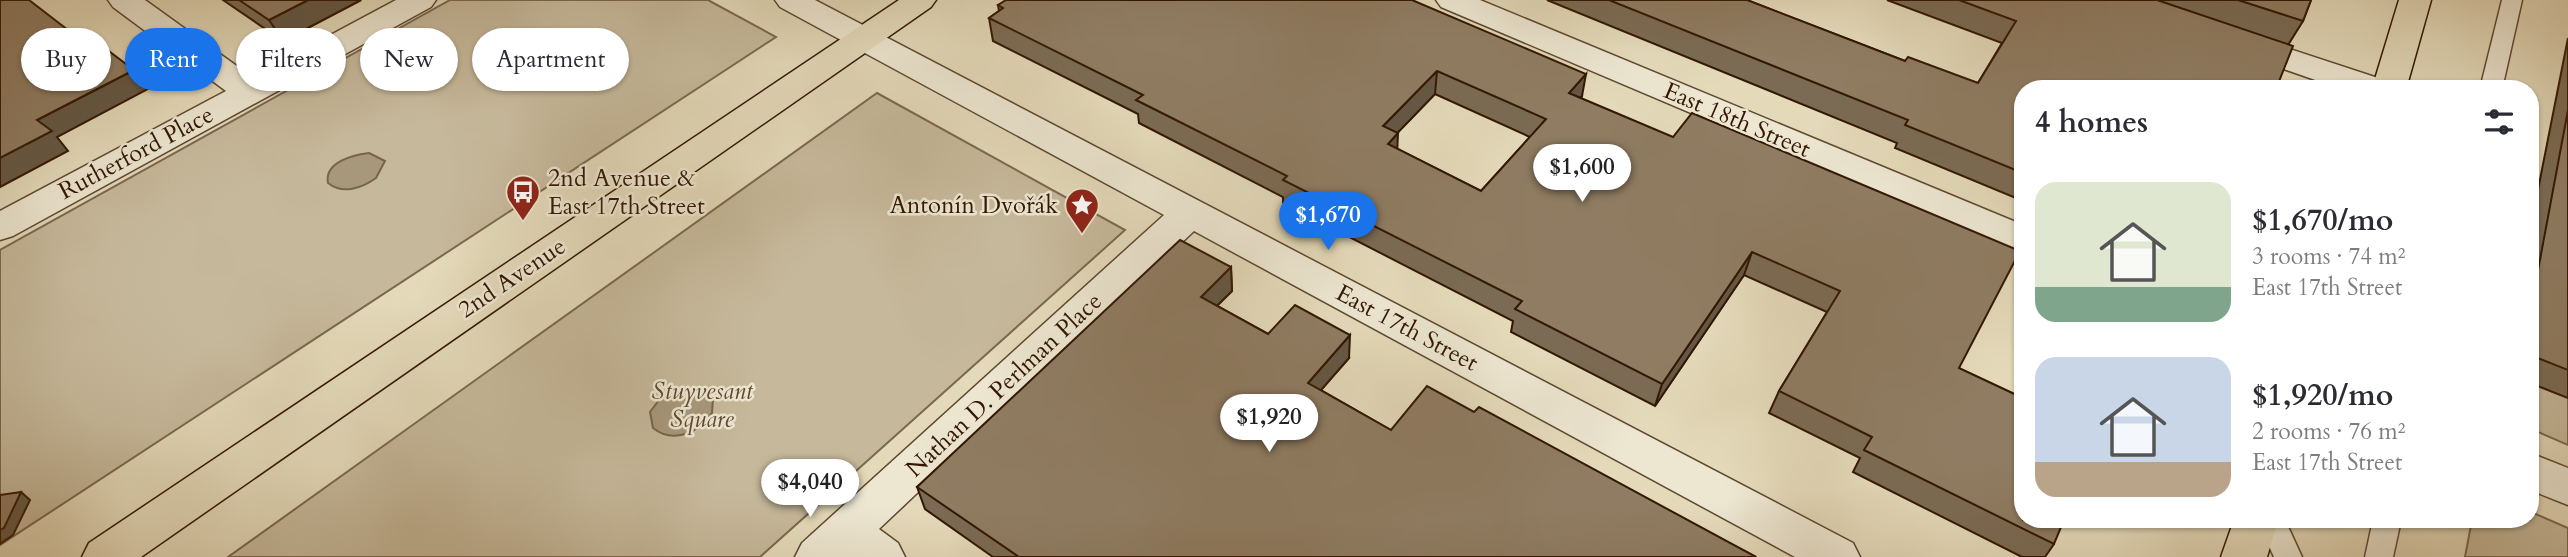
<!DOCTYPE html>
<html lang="en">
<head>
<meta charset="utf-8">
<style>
  body { margin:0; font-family:Cardo,serif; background:#f7f7f7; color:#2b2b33; height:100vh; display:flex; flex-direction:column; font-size:26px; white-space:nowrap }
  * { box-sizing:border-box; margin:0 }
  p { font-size:23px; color:#7c7c81 }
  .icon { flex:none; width:38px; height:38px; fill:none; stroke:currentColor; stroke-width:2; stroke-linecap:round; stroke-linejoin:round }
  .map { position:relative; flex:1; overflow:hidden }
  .sheet { position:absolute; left:2014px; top:80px; width:525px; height:448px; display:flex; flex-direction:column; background:#fff; border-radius:28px; box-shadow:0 2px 5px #0004 }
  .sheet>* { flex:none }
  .banner { position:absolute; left:21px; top:28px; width:665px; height:63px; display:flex; gap:14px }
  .price { position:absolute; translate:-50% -60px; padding:0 16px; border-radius:24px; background:#fff; color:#222; font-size:23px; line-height:46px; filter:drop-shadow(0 2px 4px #0008) }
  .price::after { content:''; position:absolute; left:50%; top:42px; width:21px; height:16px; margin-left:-10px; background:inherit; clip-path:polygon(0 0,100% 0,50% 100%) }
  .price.active { background:#1a73e8; color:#fff }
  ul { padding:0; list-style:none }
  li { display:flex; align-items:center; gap:21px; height:175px; padding:0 21px }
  li span { display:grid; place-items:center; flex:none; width:196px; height:140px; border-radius:21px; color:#555 }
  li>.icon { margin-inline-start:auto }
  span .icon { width:84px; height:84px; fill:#fffc; stroke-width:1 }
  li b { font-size:30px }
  h2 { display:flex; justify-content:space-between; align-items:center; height:84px; padding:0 21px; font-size:30px }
  .chip { padding:0 24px; border-radius:32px; background:#fff; box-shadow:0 2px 5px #0004; font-size:24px; line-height:63px }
  .chip.active { background:#1a73e8; color:#fff }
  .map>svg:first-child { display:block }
</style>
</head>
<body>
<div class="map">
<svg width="2568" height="557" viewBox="0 0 2568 557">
  <rect width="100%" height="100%" fill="#e4daba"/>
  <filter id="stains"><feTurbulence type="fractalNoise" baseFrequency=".00286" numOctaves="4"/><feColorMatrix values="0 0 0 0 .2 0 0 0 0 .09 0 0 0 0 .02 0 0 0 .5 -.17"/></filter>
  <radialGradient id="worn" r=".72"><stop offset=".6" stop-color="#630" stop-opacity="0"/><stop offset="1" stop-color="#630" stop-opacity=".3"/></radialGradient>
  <!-- green -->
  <g fill="#c6b99b" stroke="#7c684f" stroke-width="2">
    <polygon points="450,0 708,0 776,37 0,545 0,250"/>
    <polygon points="877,93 1125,230 760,557 228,557"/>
    <polygon points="2530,383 2568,398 2568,445 2531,429"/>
    <polygon points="2531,512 2568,528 2568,557 2465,557 2472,520 2530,520"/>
  </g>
  <!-- water -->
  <g fill="#a7987c" stroke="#78644c" stroke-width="2">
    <path d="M369 153 385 161 376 178C362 188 343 195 328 183 324 162 353 155 369 153Z"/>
    <path d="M683 387 708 392 713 398 712 413C699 433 673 444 653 428L650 412 662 396Z"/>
  </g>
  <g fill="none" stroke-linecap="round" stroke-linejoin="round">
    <!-- service casing -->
    <g stroke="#5e4831" stroke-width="3">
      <g id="service">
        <polygon points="2502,0 2522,0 2502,89 2480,89"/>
        <polygon points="2257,520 2285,520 2302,557 2274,557"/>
        <polygon points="2373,520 2401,520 2393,557 2365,557"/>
      </g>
    </g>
    <!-- minor casing -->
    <g stroke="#5e4831" stroke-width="3">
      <g id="minor">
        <polygon points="108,0 145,0 252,77 396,0 436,0 431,7 13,236 0,240 0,211 226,91 113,7"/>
        <polygon points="775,0 815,0 1853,543 1860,557 1795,557 1194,231 879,529 898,543 905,557 795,557 802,543 1164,215 780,7"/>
        <polygon points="1436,0 1480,0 2023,225 2023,254 1441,7"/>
        <polygon points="2238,32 2387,81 2392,89 2341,89 2226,49 2222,42 2226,35"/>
        <polygon points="2530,453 2568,468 2568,505 2530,490"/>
      </g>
    </g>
    <!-- primary casing -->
    <g stroke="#321703" stroke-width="3">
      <g id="primary">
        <polygon points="899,0 936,0 931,7 141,557 82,557 89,543"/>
        <polygon points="2399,0 2431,0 2406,89 2372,89"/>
        <polygon points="2234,520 2278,520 2267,557 2221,557"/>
      </g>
    </g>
    <!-- service -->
    <use href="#service" fill="#ede7d2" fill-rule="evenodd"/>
    <!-- minor -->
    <use href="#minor" fill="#ede7d2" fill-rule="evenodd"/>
    <!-- primary -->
    <use href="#primary" fill="#e4daba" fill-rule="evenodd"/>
  </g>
  <!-- wall -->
  <g fill="#7b6b54" stroke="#321703" stroke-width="2" fill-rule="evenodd">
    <polygon points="223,0 361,0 283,41"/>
    <path d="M1412 0 1582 96 1581 98 1959 368 2054 544 2045 557H2022L1853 472 1860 458 1769 413 1779 391 1827 312 1744 275 1655 406 1511 332 1513 321 1283 203V197L1139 123 1138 114 993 41 989 18 999 11 998 5ZM1435 94 1530 137 1481 191 1397 149V133Z"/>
    <polygon points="1547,0 1747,0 1905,61 1978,83 2002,43 1887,0 2311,0 2303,21 2288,45 2023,89 2023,201 1895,148 1897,143"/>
    <polygon points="2568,38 2568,398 2530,383 2530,230"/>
    <polygon points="1231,267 1232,291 1217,306 1268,334 1349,358 1321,390 1391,430 1474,412 1756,557 993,557 925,509 917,487"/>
  </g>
  <!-- shaded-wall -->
  <g fill="#645745" stroke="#321703" stroke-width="2">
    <polygon points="308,0 361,0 283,41 269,20"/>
    <polygon points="134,70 148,89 57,137 68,151 0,187 0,158 37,120"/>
    <polygon points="1437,71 1435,94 1382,149 1383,126"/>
    <polygon points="1586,74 1582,96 1565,116 1569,93"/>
    <polygon points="1398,133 1397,156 1388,144"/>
    <polygon points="1752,252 1744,275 1655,406 1662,384"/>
    <polygon points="1231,267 1232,291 1202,320 1201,297"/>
    <polygon points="1350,335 1349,358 1307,406 1308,383"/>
    <polygon points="21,492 30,500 13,535 0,544 0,530"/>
  </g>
  <!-- building -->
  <g fill="#8f7c62" stroke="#321703" stroke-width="2" fill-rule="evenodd">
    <polygon points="0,0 29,0 94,50 102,46 134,70 37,120 52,131 0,158"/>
    <polygon points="239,0 308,0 269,20"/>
    <path d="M1006 0H1412L1586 74 1569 93 1673 137 1692 113 2020 251 1959 368 2023 398V520H2064L2054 544 1864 450 1872 437 1779 391 1840 291 1752 252 1662 384 1515 309 1522 301 1283 180 1287 176 1136 100 1143 95 989 18 1003 8 998 5ZM1437 71 1546 119 1481 191 1388 144 1398 133 1383 126Z"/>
    <polygon points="1609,0 1747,0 1905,61 1908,57 1978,83 2016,21 1959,0 2157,0 2293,46 2276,89 2023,89 2023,173 1905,125 1908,120"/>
    <polygon points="2238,0 2311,0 2303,21"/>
    <polygon points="2568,110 2568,370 2530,355 2530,313"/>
    <polygon points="1180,240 1231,267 1201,297 1268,334 1295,305 1350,335 1308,383 1391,430 1427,386 1474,412 1479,407 1756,557 1019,557 917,487"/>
    <polygon points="21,492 4,528 0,530 0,495"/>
  </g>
  <!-- icons -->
  <defs>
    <g id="bus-pin" transform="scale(1.75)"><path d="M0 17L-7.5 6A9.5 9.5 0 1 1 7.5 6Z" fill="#8f2418" stroke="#ede7d2"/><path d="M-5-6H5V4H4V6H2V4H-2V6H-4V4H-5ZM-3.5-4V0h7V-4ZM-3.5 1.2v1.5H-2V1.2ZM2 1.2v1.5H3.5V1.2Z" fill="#fff"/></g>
    <g id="sight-pin" transform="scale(1.75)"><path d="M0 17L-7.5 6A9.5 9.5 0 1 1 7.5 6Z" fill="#8f2418" stroke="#ede7d2"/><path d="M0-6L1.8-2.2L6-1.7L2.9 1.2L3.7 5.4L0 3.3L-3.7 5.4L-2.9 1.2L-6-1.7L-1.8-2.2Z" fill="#fff"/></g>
  </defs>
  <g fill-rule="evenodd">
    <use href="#bus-pin" x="523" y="192"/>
    <use href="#sight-pin" x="1082" y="205"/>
  </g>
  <g text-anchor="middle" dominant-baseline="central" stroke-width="5" stroke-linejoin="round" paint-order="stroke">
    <!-- street labels -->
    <g font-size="24" fill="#321703" stroke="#ede7d2">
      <text transform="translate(1737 120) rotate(23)">East 18th Street</text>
      <text transform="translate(136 153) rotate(-28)">Rutherford Place</text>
      <text transform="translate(512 278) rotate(-34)">2nd Avenue</text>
      <text transform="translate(1407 328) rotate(28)">East 17th Street</text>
      <text transform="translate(1004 385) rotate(-43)">Nathan D. Perlman Place</text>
    </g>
    <!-- poi labels -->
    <g font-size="24" fill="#321703" stroke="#ede7d2" text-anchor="start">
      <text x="548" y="178">2nd Avenue &amp;<tspan x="548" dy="28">East 17th Street</tspan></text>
      <text x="1058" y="205" text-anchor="end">Antonín Dvořák</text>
    </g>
    <!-- park labels -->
    <g font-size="24" font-style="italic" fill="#5e4831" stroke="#ede7d2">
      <text x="702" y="391">Stuyvesant<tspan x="702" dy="28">Square</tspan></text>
    </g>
  </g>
  <rect width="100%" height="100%" filter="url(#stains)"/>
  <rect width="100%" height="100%" fill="url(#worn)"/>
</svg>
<b class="price" style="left:1582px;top:204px">$1,600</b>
<b class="price active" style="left:1328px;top:252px">$1,670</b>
<b class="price" style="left:1269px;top:454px">$1,920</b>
<b class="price" style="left:810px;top:519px">$4,040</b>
<div class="banner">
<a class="chip">Buy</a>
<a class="chip active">Rent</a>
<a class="chip">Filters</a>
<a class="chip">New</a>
<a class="chip">Apartment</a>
</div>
<section class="sheet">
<h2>4 homes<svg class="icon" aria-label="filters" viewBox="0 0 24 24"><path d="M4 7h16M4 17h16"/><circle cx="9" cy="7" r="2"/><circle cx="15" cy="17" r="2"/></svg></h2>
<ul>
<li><span style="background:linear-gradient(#dfe7d0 75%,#7fa58c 0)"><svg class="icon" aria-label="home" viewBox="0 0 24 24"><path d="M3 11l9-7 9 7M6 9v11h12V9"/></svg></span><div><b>$1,670/mo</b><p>3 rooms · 74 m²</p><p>East 17th Street</p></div></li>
<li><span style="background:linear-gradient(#c9d6e8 75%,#b9a48a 0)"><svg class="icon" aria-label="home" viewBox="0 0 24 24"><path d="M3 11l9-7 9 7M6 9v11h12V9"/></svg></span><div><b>$1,920/mo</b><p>2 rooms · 76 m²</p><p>East 17th Street</p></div></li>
</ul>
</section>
</div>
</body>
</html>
